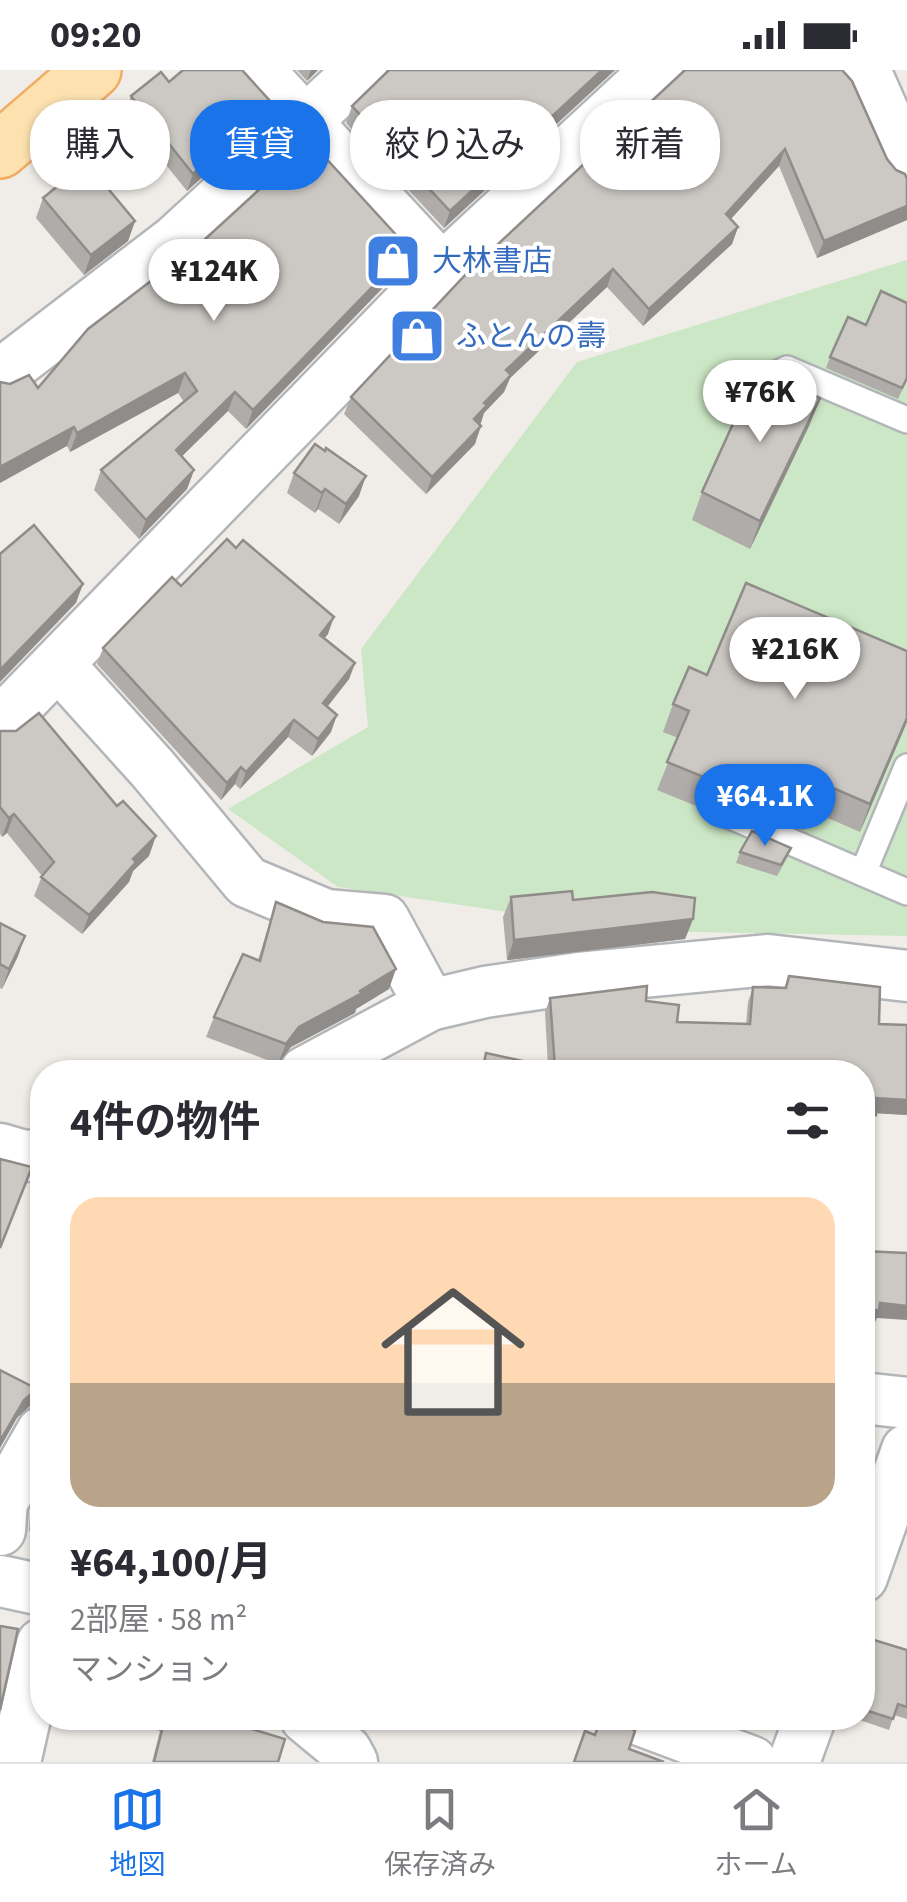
<!DOCTYPE html>
<html lang="ja">
<head>
<meta charset="utf-8">
<style>
  body { margin:0; font-family:"Source Sans 3","Noto Sans JP",sans-serif; background:#f2f2f3; color:#2b2b33; height:100vh; display:flex; flex-direction:column; font-size:38px; white-space:nowrap }
  * { box-sizing:border-box; margin:0 }
  p { font-size:32px; color:#7c7c81 }
  .icon { flex:none; width:55px; height:55px; fill:none; stroke:currentColor; stroke-width:2; stroke-linecap:round; stroke-linejoin:round }
  .map { position:relative; flex:1; overflow:hidden }
  .side { position:absolute; left:30px; top:990px; width:845px; height:670px; display:flex; flex-direction:column; background:#fff; border-radius:40px; box-shadow:0 2px 8px #0004 }
  .side>* { flex:none }
  .banner { position:absolute; left:30px; top:30px; width:848px; height:90px; display:flex; gap:20px }
  .price { position:absolute; translate:-50% -85px; padding:0 22px; border-radius:35px; background:#fff; color:#222; font-size:32px; line-height:65px; filter:drop-shadow(0 2px 5px #0008) }
  .price::after { content:''; position:absolute; left:50%; top:60px; width:30px; height:22px; margin-left:-15px; background:inherit; clip-path:polygon(0 0,100% 0,50% 100%) }
  .price.active { background:#1a73e8; color:#fff }
  ul { padding:0; list-style:none }
  li { display:grid; align-content:center; gap:20px; height:530px; padding:0 40px }
  li span { display:grid; place-items:center; height:310px; border-radius:30px; color:#555 }
  li>.icon { margin-inline-start:auto }
  span .icon { width:180px; height:180px; fill:#fffc; stroke-width:1 }
  li b { font-size:42px }
  h2 { display:flex; justify-content:space-between; align-items:center; height:120px; padding:0 40px; font-size:42px }
  .tag { padding:0 35px; border-radius:40px; background:#fff; box-shadow:0 2px 8px #0004; font-size:35px; line-height:90px }
  .tag.active { background:#1a73e8; color:#fff }
  .status { display:flex; justify-content:space-between; align-items:center; height:70px; padding:0 50px; background:#fff; direction:ltr }
  .status svg { height:28px; fill:currentColor }
  .dock { display:flex; justify-content:space-around; align-items:center; height:140px; border-top:2px solid #e1e1e2; background:#fff; font-size:28px; color:#7c7c81 }
  .dock a { display:grid; justify-items:center; gap:5px }
  .dock .active { color:#1a73e8 }
  .map>svg:first-child { display:block }
</style>
</head>
<body>
<div class="status"><b>09:20</b><svg viewBox="0 0 49 12"><path d="M0 12V9h3v3zM5 12V6h3v6zM10 12V3h3v9zM15 12V0h3v12zM26 1h20v11H26zM47 4h2v5h-2z"/></svg></div>
<div class="map">
<svg width="907" height="1692" viewBox="0 0 907 1692">
  <rect width="100%" height="100%" fill="#f0ede8"/>
  <!-- green -->
  <polygon fill="#cce7c5" points="907,190 907,866 637,861 338,817 228,739 368,657 361,579 577,292"/>
  <g fill="none" stroke-linecap="round" stroke-linejoin="round">
    <!-- lane casing -->
    <g stroke="#b3b6b9" stroke-width="30">
      <g id="lane">
        <polyline points="723,331 787,299 907,350"/>
        <polyline points="717,740 907,822"/>
        <polyline points="863,803 907,697"/>
      </g>
    </g>
    <!-- street casing -->
    <g stroke="#b3b6b9" stroke-width="55">
      <g id="street">
        <polyline points="258,0 442,199"/>
        <polyline points="859,0 870,12 907,95"/>
        <polyline points="0,305 176,170 361,0"/>
        <polyline points="58,594 152,698 247,812 326,845 384,850 430,935"/>
        <polyline points="0,653 442,199 657,0"/>
        <polyline points="305,1002 430,935 485,922 579,908 768,890 907,906"/>
        <polyline points="0,1079 24,1086 42,1085"/>
        <polyline points="862,1328 907,1333"/>
        <polyline points="0,1460 2,1432 42,1362"/>
        <polyline points="862,1507 907,1380"/>
        <polyline points="0,1511 42,1520"/>
        <polyline points="306,1648 346,1681 352,1692"/>
        <polyline points="635,1648 752,1692"/>
        <polyline points="15,1692 42,1574"/>
        <polyline points="794,1692 810,1648"/>
      </g>
    </g>
    <!-- primary casing -->
    <g stroke="#efac62" stroke-width="60">
      <polyline id="primary" points="0,80 93,0"/>
    </g>
    <!-- lane -->
    <use href="#lane" stroke="#fff" stroke-width="25"/>
    <!-- street -->
    <use href="#street" stroke="#fff" stroke-width="50"/>
    <!-- primary -->
    <use href="#primary" stroke="#fde2b0" stroke-width="55"/>
  </g>
  <!-- wall -->
  <g fill="#afaca9">
    <polygon points="297,0 318,0 307,11"/>
    <polygon points="615,0 444,158 346,53 352,36"/>
    <polygon points="842,0 887,89 896,100 907,109 907,150 817,188 779,96 731,149 738,157 732,174 643,256 607,217 510,308 504,322 484,343 479,354 475,374 426,424 344,344 351,327"/>
    <polygon points="169,12 265,50 187,121 125,44 131,26"/>
    <polygon points="96,112 135,151 128,171 84,205 36,148 43,128"/>
    <polygon points="409,179 402,198 246,359 228,341 182,386 194,400 187,419 139,469 94,420 101,400 184,332 178,323 70,382 38,318"/>
    <polygon points="830,287 907,310 898,329 826,298"/>
    <polygon points="820,328 809,356 750,479 692,450 702,422"/>
    <polygon points="294,403 359,426 339,454 318,439 315,443 287,423"/>
    <polygon points="181,516 328,564 324,569 355,593 349,609 327,637 331,662 312,686 288,667 240,719 235,714 221,730 97,594 103,578"/>
    <polygon points="707,605 907,652 860,762 814,742 804,760 723,725 708,726 701,738 657,720 678,668 663,662 673,634"/>
    <polygon points="0,661 149,786 133,801 129,812 82,864 34,826 42,806 7,763 2,767 0,764"/>
    <polygon points="791,778 787,788 777,806 736,793 740,782"/>
    <polygon points="511,827 573,830 693,849 685,869 507,890 503,847"/>
    <polygon points="276,832 389,919 356,939 355,943 291,977 278,994 206,967 214,947 258,890"/>
    <polygon points="0,853 25,866 18,886 2,919 0,918"/>
    <polygon points="789,906 880,917 879,954 907,955 907,1045 876,1043 870,1060 862,1059 862,1002 480,1002 486,983 548,996 545,942 550,928 647,916 646,931 679,935 677,952 746,954 748,932 753,917 784,918"/>
    <polygon points="42,1412 42,1467 29,1461 30,1441"/>
    <polygon points="907,1580 907,1649 894,1645 889,1660 854,1648 862,1648 862,1600"/>
    <polygon points="111,1648 215,1648 278,1692 152,1692 160,1661"/>
  </g>
  <!-- shaded-wall -->
  <g fill="#8f8c89">
    <polygon points="311,0 318,0 307,11"/>
    <polygon points="602,0 615,0 444,158 450,141"/>
    <polygon points="271,32 265,50 187,121 193,104"/>
    <polygon points="785,79 779,96 720,161 726,144"/>
    <polygon points="907,136 907,150 817,188 824,171"/>
    <polygon points="135,151 128,171 84,205 91,185"/>
    <polygon points="738,157 732,174 643,256 649,239"/>
    <polygon points="409,179 402,198 246,359 253,340"/>
    <polygon points="613,199 607,217 510,308 504,322 484,343 481,353 468,366 474,349 506,300"/>
    <polygon points="185,303 178,323 70,382 77,363"/>
    <polygon points="235,322 228,341 169,399 176,380"/>
    <polygon points="820,328 809,356 750,479 760,451"/>
    <polygon points="481,356 475,374 426,424 432,407"/>
    <polygon points="74,357 67,376 0,413 0,397"/>
    <polygon points="194,400 187,419 139,469 146,450"/>
    <polygon points="366,406 359,426 339,454 346,434"/>
    <polygon points="325,419 318,439 315,443 322,423"/>
    <polygon points="83,514 76,533 0,612 0,600"/>
    <polygon points="334,547 328,564 313,582 320,565"/>
    <polygon points="355,593 349,609 317,650 323,633"/>
    <polygon points="337,645 331,662 312,686 318,669"/>
    <polygon points="907,648 907,652 860,762 870,734"/>
    <polygon points="294,650 288,667 240,719 246,702"/>
    <polygon points="241,697 235,714 221,730 227,713"/>
    <polygon points="734,697 723,725 708,726 701,738 711,710 718,699"/>
    <polygon points="824,714 814,742 804,760 814,732"/>
    <polygon points="14,744 7,763 2,767 9,748"/>
    <polygon points="156,766 149,786 133,801 129,812 82,864 89,845 133,789"/>
    <polygon points="693,849 685,869 507,890 514,870"/>
    <polygon points="25,866 18,886 2,919 9,899"/>
    <polygon points="396,899 389,919 356,939 355,943 291,977 278,994 286,974 299,957"/>
    <polygon points="876,1028 907,1030 907,1045 871,1043"/>
    <polygon points="862,1045 876,1045 870,1060 862,1059"/>
    <polygon points="880,1233 907,1236 907,1250 877,1248 874,1254 864,1255 862,1259 862,1248 865,1241"/>
    <polygon points="37,1319 30,1336 17,1348 0,1378 0,1371 24,1330"/>
  </g>
  <!-- building -->
  <g fill="#ccc8c4" stroke="#8f8c89" stroke-width="2.5">
    <polygon points="183,0 242,0 271,32 193,104 131,26 161,2 169,12"/>
    <polygon points="389,0 602,0 450,141 352,36"/>
    <polygon points="685,0 842,0 852,11 887,89 896,100 905,104 907,109 907,136 824,171 785,79 726,144 738,157 649,239 613,199 506,300 511,305 484,333 487,335 474,349 481,356 432,407 351,327 468,202"/>
    <polygon points="311,72 409,179 253,340 235,322 176,380 194,400 146,450 101,400 197,321 185,303 77,363 74,357 0,397 0,312 10,314 29,305 38,318 88,259 202,172"/>
    <polygon points="82,96 96,112 100,109 135,151 91,185 43,128"/>
    <polygon points="881,221 907,233 907,308 902,318 830,287 848,247 866,255"/>
    <polygon points="767,304 820,328 760,451 702,422 752,312"/>
    <polygon points="315,374 325,381 326,378 366,406 346,434 325,419 322,423 294,403"/>
    <polygon points="34,455 83,514 0,600 0,484"/>
    <polygon points="227,469 236,478 243,470 334,547 320,565 355,593 323,633 337,645 318,669 294,650 246,702 241,697 227,713 103,578 172,507 181,516"/>
    <polygon points="746,513 907,581 907,648 870,734 824,714 814,732 734,697 718,699 711,710 667,692 689,641 673,634 689,597 707,605"/>
    <polygon points="39,643 117,736 123,731 156,766 133,789 136,792 89,845 41,807 54,792 14,744 9,748 0,737 0,661 16,661"/>
    <polygon points="752,761 791,778 781,795 740,782"/>
    <polygon points="572,821 573,830 652,822 695,828 693,849 514,870 511,827"/>
    <polygon points="276,832 323,852 373,857 396,899 360,921 362,923 299,957 286,974 214,947 243,884 260,891"/>
    <polygon points="0,853 25,866 9,899 0,894"/>
    <polygon points="789,906 880,917 879,954 907,955 907,1030 876,1028 876,1045 862,1045 862,1002 482,1002 486,983 555,998 550,928 647,916 646,931 679,935 677,952 750,954 753,917 786,918"/>
    <polygon points="0,1089 32,1097 0,1178"/>
    <polygon points="862,1181 907,1183 907,1236 880,1233 879,1240 865,1241 865,1251 862,1251"/>
    <polygon points="0,1300 37,1319 24,1330 0,1371"/>
    <polygon points="42,1412 42,1444 36,1441 37,1421"/>
    <polygon points="0,1556 18,1559 0,1640"/>
    <polygon points="874,1570 907,1580 907,1637 898,1634 893,1649 862,1639 862,1600 864,1601"/>
    <polygon points="165,1648 215,1648 285,1669 278,1692 154,1692"/>
    <polygon points="601,1648 617,1648 618,1650 635,1661 629,1679 664,1692 574,1692 585,1661 595,1665"/>
  </g>
  <!-- icons -->
  <defs>
    <g id="shop-square" transform="scale(2.875)"><rect x="-9" y="-9" width="18" height="18" rx="4" fill="#3f7fe0" stroke="#fff"/><path d="M-5-2.5h2.3a2.7 3.5 0 0 1 5.4 0H5L5.5 6h-11ZM-1.5-2.5h3a1.5 2.3 0 0 0-3 0Z" fill="#fff"/></g>
  </defs>
  <g fill-rule="evenodd">
    <use href="#shop-square" x="393" y="191"/>
    <use href="#shop-square" x="417" y="266"/>
  </g>
  <g text-anchor="middle" dominant-baseline="central" stroke-width="8" stroke-linejoin="round" paint-order="stroke">
    <!-- shop labels -->
    <g font-size="30" fill="#366cbe" stroke="#fff" text-anchor="start">
      <text x="432" y="191">大林書店</text>
      <text x="456" y="266">ふとんの壽</text>
    </g>
  </g>
</svg>
<b class="price" style="left:214px;top:254px">¥124K</b>
<b class="price" style="left:760px;top:375px">¥76K</b>
<b class="price" style="left:795px;top:632px">¥216K</b>
<b class="price active" style="left:765px;top:779px">¥64.1K</b>
<div class="banner">
<a class="tag">購入</a>
<a class="tag active">賃貸</a>
<a class="tag">絞り込み</a>
<a class="tag">新着</a>
</div>
<section class="side">
<h2>4件の物件<svg class="icon" aria-label="filters" viewBox="0 0 24 24"><path d="M4 7h16M4 17h16"/><circle cx="9" cy="7" r="2"/><circle cx="15" cy="17" r="2"/></svg></h2>
<ul>
<li><span style="background:linear-gradient(#ffd9b3 60%,#b9a48a 0)"><svg class="icon" aria-label="home" viewBox="0 0 24 24"><path d="M3 11l9-7 9 7M6 9v11h12V9"/></svg></span><div><b>¥64,100/月</b><p>2部屋 · 58 m²</p><p>マンション</p></div></li>
</ul>
</section>
</div>
<nav class="dock">
<a class="active"><svg class="icon" aria-label="map" viewBox="0 0 24 24"><path d="M3 6l6-2 6 2 6-2v14l-6 2-6-2-6 2zM9 4v14M15 6v14"/></svg>地図</a>
<a><svg class="icon" aria-label="saved" viewBox="0 0 24 24"><path d="M7 4h10v16l-5-4-5 4z"/></svg>保存済み</a>
<a><svg class="icon" aria-label="home" viewBox="0 0 24 24"><path d="M3 11l9-7 9 7M6 9v11h12V9"/></svg>ホーム</a>
</nav>
</body>
</html>
